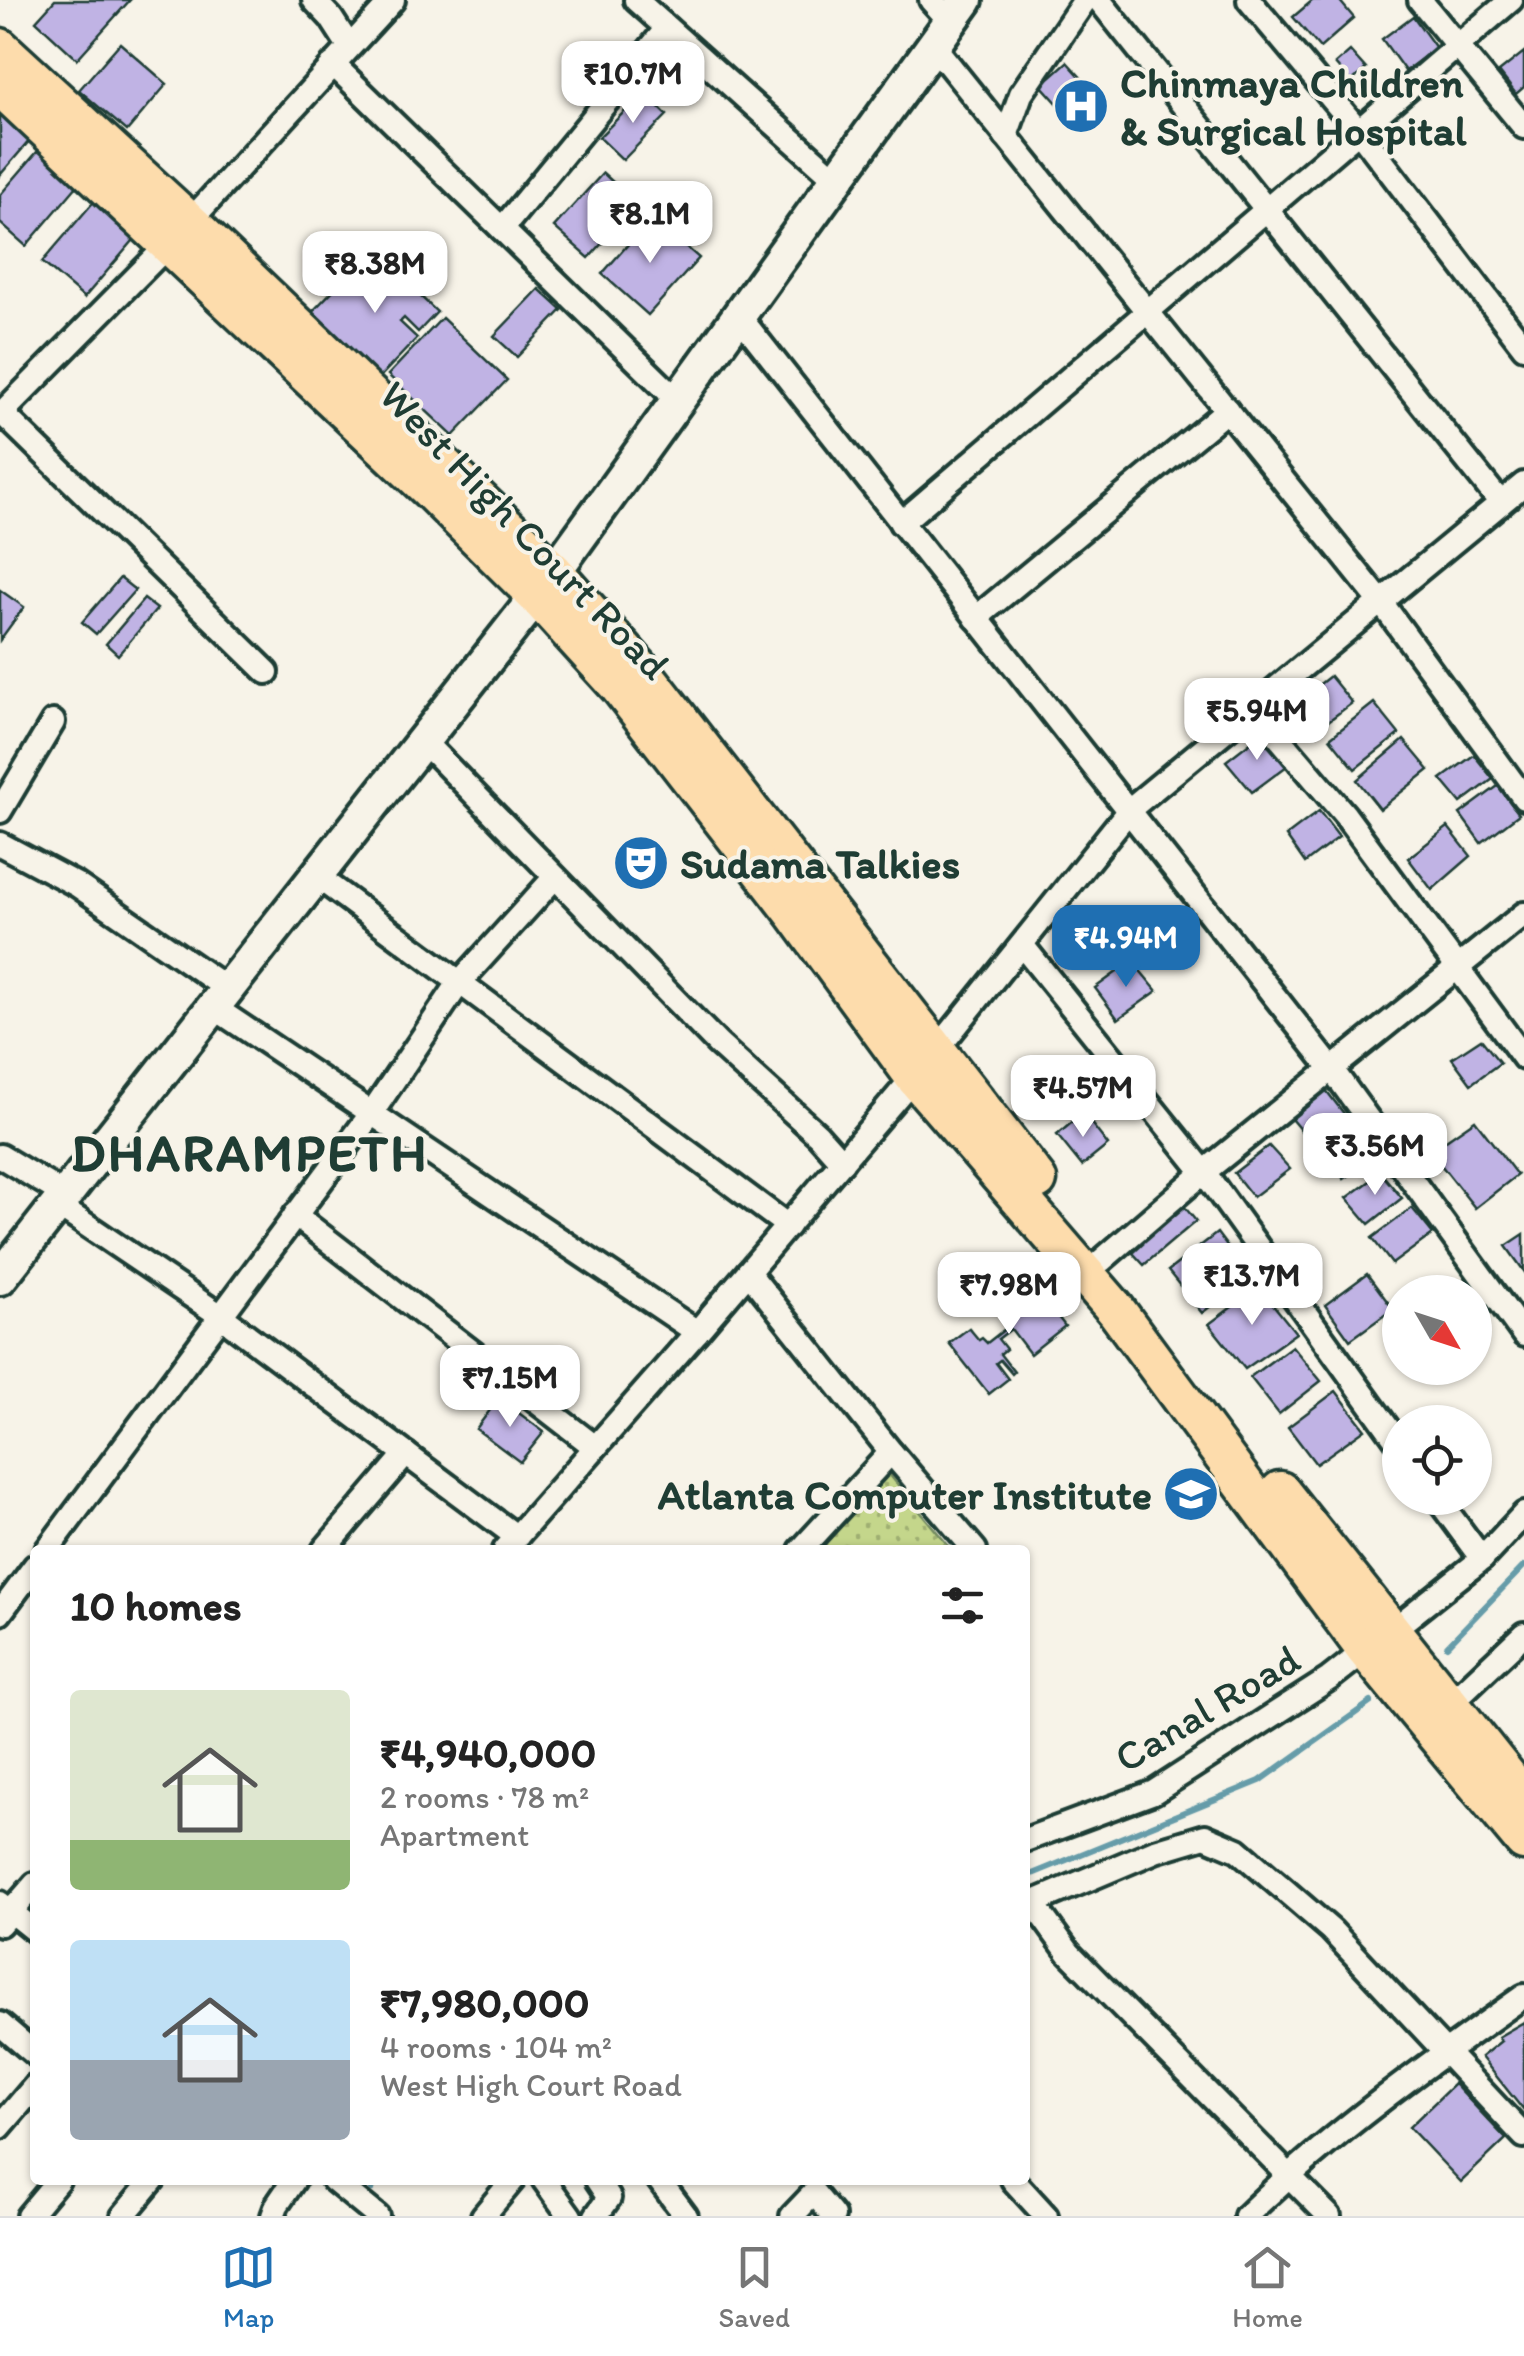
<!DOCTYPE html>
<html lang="en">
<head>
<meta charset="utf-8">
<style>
  body { margin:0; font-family:Itim,sans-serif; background:#f2f2f2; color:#222; height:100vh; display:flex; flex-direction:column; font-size:38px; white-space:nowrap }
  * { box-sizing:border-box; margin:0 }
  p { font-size:32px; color:#767676 }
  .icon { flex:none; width:55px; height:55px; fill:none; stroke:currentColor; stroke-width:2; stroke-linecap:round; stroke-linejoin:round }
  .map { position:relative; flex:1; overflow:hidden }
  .panel { position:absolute; left:30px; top:1545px; width:1000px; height:640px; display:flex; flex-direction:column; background:#fff; border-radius:10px; box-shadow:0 2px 8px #0004 }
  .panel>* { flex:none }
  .needle { width:65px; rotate:129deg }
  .tools { position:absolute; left:1382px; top:1275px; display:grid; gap:20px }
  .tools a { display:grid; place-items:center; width:110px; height:110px; border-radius:50%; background:#fff; box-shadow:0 2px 8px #0004; font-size:50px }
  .price { position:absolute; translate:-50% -85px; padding:0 22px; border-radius:20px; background:#fff; color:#222; font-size:32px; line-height:65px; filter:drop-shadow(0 2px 5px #0008) }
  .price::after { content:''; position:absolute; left:50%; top:60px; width:30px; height:22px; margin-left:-15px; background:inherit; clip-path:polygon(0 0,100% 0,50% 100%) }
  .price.on { background:#1f6fb2; color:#fff }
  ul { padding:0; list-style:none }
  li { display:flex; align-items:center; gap:30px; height:250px; padding:0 40px }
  li span { display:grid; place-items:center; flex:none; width:280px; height:200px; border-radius:10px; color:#555 }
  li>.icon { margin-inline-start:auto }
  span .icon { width:120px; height:120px; fill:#fffc; stroke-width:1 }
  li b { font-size:42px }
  h2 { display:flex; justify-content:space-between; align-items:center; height:120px; padding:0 40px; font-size:42px }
  .tab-bar { display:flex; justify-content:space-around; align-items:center; height:140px; border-top:2px solid #e0e0e0; background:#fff; font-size:28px; color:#767676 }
  .tab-bar a { display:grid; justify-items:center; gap:5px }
  .tab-bar .on { color:#1f6fb2 }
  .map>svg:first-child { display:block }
</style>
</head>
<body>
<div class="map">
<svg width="1524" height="2216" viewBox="0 0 1524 2216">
  <defs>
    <pattern id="park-dots" width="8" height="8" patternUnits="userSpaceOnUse" patternTransform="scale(2.5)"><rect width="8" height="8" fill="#c4d68b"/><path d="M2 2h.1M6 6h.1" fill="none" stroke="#9faf72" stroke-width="1.8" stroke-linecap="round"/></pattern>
  </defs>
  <rect width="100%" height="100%" fill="#f7f3e8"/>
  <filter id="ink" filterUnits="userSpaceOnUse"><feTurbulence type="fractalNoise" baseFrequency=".01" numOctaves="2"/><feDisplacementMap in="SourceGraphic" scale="20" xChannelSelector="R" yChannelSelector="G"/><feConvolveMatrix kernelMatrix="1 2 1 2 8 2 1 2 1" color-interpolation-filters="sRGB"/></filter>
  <g filter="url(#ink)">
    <!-- park -->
    <polygon fill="url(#park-dots)" stroke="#728a60" stroke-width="2.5" points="888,1473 952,1550 813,1550"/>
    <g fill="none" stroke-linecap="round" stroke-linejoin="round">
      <!-- stream -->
      <g stroke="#669ca9" stroke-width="6">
        <polyline points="1447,1646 1524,1566"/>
        <polyline points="1025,1877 1260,1781 1371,1702"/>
        <polyline points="372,2189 377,2180"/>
      </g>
    </g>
    <!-- building -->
    <g fill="#c0b3e4" stroke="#1f3d34" stroke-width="2.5">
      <polygon points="55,0 130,0 77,59 36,21"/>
      <polygon points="1313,0 1339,0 1354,18 1320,48 1293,17"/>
      <polygon points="1413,16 1436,48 1405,71 1382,39"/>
      <polygon points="120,43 167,84 127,131 79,90"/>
      <polygon points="1350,51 1366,69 1351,82 1335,64"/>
      <polygon points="1524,52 1524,87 1516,94 1499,72"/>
      <polygon points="1067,62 1105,104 1079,127 1041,85"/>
      <polygon points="644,92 667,115 623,160 599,137"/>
      <polygon points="0,113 30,140 0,175"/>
      <polygon points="43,145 83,179 26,246 0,223 0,195"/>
      <polygon points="603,173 637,204 589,258 554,227"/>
      <polygon points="97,198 139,234 84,298 42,262"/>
      <polygon points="652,217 699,258 648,315 602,274"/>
      <polygon points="378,262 387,273 391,268 437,312 418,332 404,318 400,322 417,338 380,377 312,312 351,272 355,275 363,267 373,277 369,282 373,287 383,276 379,277 371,269"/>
      <polygon points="539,289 562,310 517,357 494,336"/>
      <polygon points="442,318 507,380 453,436 388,375"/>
      <polygon points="120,578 135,590 96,634 82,622"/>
      <polygon points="0,590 24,607 0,640"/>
      <polygon points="144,599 157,609 118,655 106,644"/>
      <polygon points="1330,676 1352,703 1315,731 1293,705"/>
      <polygon points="1374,703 1399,734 1355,769 1330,738"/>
      <polygon points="1261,734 1287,766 1252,792 1226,761"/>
      <polygon points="1404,740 1429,770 1380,809 1357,780"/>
      <polygon points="1474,755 1493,779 1461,803 1441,779"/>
      <polygon points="1498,786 1519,814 1481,843 1460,814"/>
      <polygon points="1319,811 1339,837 1305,863 1286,836"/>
      <polygon points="1448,827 1471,856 1432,890 1408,858"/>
      <polygon points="1132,961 1157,991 1118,1019 1095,988"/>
      <polygon points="1481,1039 1500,1063 1471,1084 1452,1058"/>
      <polygon points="1322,1085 1348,1119 1313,1145 1286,1113"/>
      <polygon points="1083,1113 1108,1145 1082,1166 1057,1135"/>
      <polygon points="1475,1120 1517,1175 1475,1208 1430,1151"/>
      <polygon points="1356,1127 1378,1155 1344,1179 1323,1153"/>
      <polygon points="1269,1146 1290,1169 1253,1197 1234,1173"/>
      <polygon points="1381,1173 1402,1198 1369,1224 1347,1198"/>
      <polygon points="1179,1200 1196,1221 1144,1265 1133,1253 1143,1244 1137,1237"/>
      <polygon points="1412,1208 1433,1234 1392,1264 1372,1238"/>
      <polygon points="1217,1233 1249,1276 1202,1313 1168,1271"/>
      <polygon points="1524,1234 1524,1271 1506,1246"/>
      <polygon points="1367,1274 1393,1309 1350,1340 1325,1305"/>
      <polygon points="1032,1284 1065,1326 1030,1354 1011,1329 998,1339 1006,1349 1000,1354 1014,1372 1012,1374 1000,1360 996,1363 1008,1379 989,1394 949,1343 969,1328 979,1340 982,1338 987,1343 1010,1325 999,1310"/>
      <polygon points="1259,1287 1296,1333 1245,1369 1209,1324"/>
      <polygon points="1292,1346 1321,1381 1279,1414 1250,1377"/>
      <polygon points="1336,1391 1365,1429 1316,1464 1288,1427"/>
      <polygon points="499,1398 544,1432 520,1462 476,1429"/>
      <polygon points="1524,2022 1524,2111 1481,2057 1501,2041 1498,2037"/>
      <polygon points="1454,2084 1506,2139 1461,2182 1409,2127"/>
    </g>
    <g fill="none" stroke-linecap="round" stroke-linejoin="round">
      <!-- street casing -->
      <g stroke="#1f3d34" stroke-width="30">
        <g id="street">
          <polyline points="314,0 331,18 349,46"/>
          <polyline points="636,0 836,179"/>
          <polyline points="931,0 950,21"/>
          <polyline points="1099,0 1501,503"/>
          <polyline points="1249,0 1359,131 1524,347"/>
          <polyline points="1420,0 1524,127"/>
          <polyline points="933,45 1381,602 1524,798"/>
          <polyline points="333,64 677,400"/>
          <polyline points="1006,136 1021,94 1085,0"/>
          <polyline points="502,229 667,28"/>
          <polyline points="739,316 1331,1068 1524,1335"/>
          <polyline points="0,411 267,672"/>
          <polyline points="0,415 169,244 393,0"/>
          <polyline points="901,523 1511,0"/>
          <polyline points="976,618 1227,410"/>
          <polyline points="1253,707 1345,815 1524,1058"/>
          <polyline points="422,740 718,1044 818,1135 842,1162"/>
          <polyline points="0,811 53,722"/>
          <polyline points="0,844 77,885 226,988"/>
          <polyline points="315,875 788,1226"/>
          <polyline points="1022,945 1204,1172 1400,1445"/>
          <polyline points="212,1006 697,1332"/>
          <polyline points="0,1156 65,1195"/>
          <polyline points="57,1205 221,1316 517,1537"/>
          <polyline points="295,1215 595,1447"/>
          <polyline points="1101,1261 1204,1172 1524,914"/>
          <polyline points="748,1272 891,1452 975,1550"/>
          <polyline points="1437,1498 1482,1559"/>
          <polyline points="47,1550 371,1114 459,983 555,877"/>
          <polyline points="324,1550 406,1454"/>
          <polyline points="505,1550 697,1332 936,1051 1130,809 1524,484"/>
          <polyline points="801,1550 891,1452"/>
          <polyline points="0,1613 35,1566"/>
          <polyline points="1390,1632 1482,1559 1524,1514"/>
          <polyline points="1451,1703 1524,1634"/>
          <polyline points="1025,1840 1154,1792 1329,1679 1366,1650"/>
          <polyline points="1032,1902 1069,1953 1329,2216"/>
          <polyline points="0,1903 35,1931"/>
          <polyline points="1025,1906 1155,1851 1205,1836 1238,1850 1331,1930 1524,2136"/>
          <polyline points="0,1924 35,1884"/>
          <polyline points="0,2024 35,2054"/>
          <polyline points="0,2127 35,2086"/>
          <polyline points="333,2180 377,2216"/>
          <polyline points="544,2180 570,2216"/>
          <polyline points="659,2180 686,2216"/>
          <polyline points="1013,2180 1046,2216"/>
          <polyline points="28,2216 58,2180"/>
          <polyline points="123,2216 153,2180"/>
          <polyline points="273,2216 277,2205 294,2180"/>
          <polyline points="483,2216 513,2180"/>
          <polyline points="596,2216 609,2198 597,2180"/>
          <polyline points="792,2216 814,2193 833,2216"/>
          <path d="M1246 2216C1330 2134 1428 2064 1524 1996"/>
        </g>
      </g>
      <!-- secondary casing -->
      <g stroke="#1f3d34" stroke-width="40">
        <polyline id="secondary" points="0,1278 537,596 966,0"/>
      </g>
      <!-- primary casing -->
      <g stroke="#1f3d34" stroke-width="45">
        <g id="primary">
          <polyline points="0,48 189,222 554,572 640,669 1037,1180"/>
          <polyline points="0,86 429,489 537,596 619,686 795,913 914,1076 1116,1310 1366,1650 1524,1841"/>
          <polyline points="1280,1491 1524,1798"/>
        </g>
      </g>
      <!-- street -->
      <use href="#street" stroke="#f7f3e8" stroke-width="22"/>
      <!-- secondary -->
      <use href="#secondary" stroke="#f7f3e8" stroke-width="32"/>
      <!-- primary -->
      <use href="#primary" stroke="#fddcac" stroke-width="38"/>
    </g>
  </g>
  <!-- icons -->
  <defs>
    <g id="hospital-disc" transform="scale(2.875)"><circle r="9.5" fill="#1f6fb2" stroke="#f7f3e8"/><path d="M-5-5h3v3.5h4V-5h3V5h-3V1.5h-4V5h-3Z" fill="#fff"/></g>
    <g id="theatre-disc" transform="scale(2.875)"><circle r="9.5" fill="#1f6fb2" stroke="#f7f3e8"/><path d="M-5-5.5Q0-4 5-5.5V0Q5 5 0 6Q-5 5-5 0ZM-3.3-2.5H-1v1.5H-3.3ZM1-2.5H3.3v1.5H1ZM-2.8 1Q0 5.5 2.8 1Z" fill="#fff"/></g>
    <g id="school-disc" transform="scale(2.875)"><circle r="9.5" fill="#1f6fb2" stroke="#f7f3e8"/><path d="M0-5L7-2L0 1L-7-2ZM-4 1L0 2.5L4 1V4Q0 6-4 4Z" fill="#fff"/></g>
  </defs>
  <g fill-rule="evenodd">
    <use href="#hospital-disc" x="1081" y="106"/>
    <use href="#theatre-disc" x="641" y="863"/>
    <use href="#school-disc" x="1191" y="1494"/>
  </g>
  <g text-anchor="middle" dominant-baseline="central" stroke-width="8" stroke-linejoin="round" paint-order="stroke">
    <!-- poi labels -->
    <g font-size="42" font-weight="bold" fill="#1f3d34" stroke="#f7f3e8" text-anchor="start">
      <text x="1120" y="82">Chinmaya Children<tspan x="1120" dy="48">&amp; Surgical Hospital</tspan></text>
      <text x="680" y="863">Sudama Talkies</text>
      <text x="1152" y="1494" text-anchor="end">Atlanta Computer Institute</text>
    </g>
    <!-- street labels -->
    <g font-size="42" fill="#1f3d34" stroke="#f7f3e8">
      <text transform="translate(525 530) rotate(46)">West High Court Road</text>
      <text transform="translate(1207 1708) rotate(-31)">Canal Road</text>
    </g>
    <!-- district labels -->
    <g font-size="52" font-weight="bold" letter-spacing="2.5" fill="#1f3d34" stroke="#f7f3e8">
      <text x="250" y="1153">DHARAMPETH</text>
    </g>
  </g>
</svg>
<div class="tools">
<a><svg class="needle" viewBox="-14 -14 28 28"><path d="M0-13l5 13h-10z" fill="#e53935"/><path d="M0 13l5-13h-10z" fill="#767676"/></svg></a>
<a><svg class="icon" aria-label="locate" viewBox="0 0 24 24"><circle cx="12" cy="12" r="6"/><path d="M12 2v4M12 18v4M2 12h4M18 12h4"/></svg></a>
</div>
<b class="price" style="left:633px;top:126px">₹10.7M</b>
<b class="price" style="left:650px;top:266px">₹8.1M</b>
<b class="price" style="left:375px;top:316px">₹8.38M</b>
<b class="price" style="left:1257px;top:763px">₹5.94M</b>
<b class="price on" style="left:1126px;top:990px">₹4.94M</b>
<b class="price" style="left:1083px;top:1140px">₹4.57M</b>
<b class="price" style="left:1375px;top:1198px">₹3.56M</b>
<b class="price" style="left:1252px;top:1328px">₹13.7M</b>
<b class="price" style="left:1009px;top:1337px">₹7.98M</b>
<b class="price" style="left:510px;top:1430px">₹7.15M</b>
<section class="panel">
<h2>10 homes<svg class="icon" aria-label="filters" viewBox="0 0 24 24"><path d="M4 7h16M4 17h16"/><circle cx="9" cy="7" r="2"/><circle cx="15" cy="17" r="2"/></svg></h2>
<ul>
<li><span style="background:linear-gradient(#dfe7d0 75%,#8fb573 0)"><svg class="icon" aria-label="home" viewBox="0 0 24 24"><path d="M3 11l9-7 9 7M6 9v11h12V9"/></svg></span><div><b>₹4,940,000</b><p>2 rooms · 78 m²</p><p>Apartment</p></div></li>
<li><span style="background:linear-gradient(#bfe0f5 60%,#9aa5b1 0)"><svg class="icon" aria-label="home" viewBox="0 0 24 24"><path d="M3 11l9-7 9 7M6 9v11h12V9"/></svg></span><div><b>₹7,980,000</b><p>4 rooms · 104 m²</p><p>West High Court Road</p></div></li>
</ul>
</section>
</div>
<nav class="tab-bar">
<a class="on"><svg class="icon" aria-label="map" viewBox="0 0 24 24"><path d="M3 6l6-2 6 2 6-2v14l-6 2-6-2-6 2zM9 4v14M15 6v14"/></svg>Map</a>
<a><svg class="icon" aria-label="saved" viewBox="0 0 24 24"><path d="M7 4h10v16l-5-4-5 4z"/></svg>Saved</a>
<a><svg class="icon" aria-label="home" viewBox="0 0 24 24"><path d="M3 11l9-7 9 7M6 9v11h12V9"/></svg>Home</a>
</nav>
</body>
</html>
